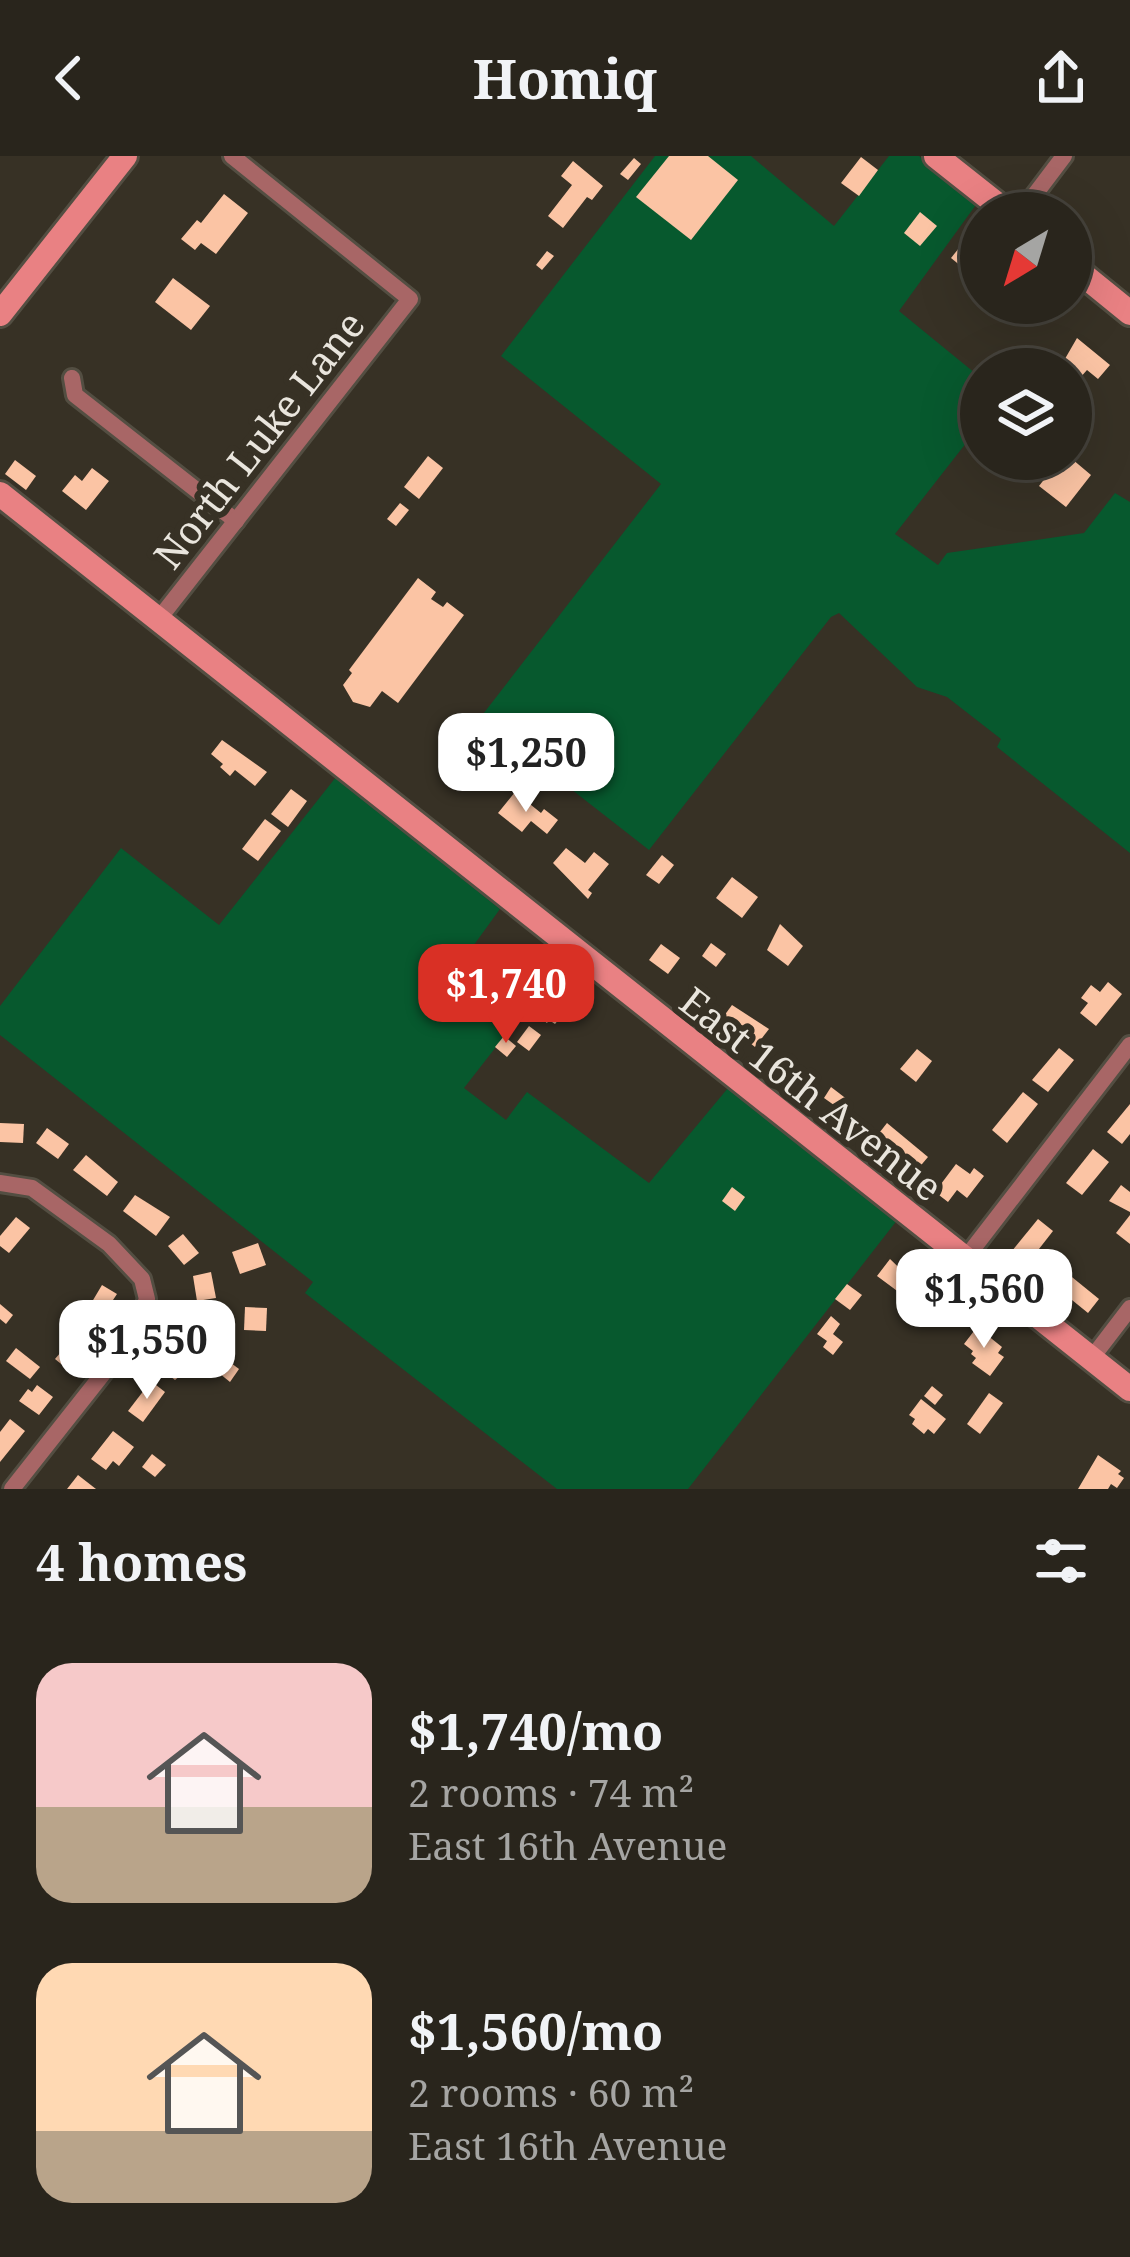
<!DOCTYPE html>
<html lang="en">
<head>
<meta charset="utf-8">
<style>
  body { margin:0; font-family:"Noto Serif",serif; background:#353129; color:#f1f3f6; height:100vh; display:flex; flex-direction:column; font-size:45px; white-space:nowrap }
  * { box-sizing:border-box; margin:0 }
  p { font-size:39px; color:#a5a5a3 }
  .icon { flex:none; width:66px; height:66px; fill:none; stroke:currentColor; stroke-width:2; stroke-linecap:round; stroke-linejoin:round }
  .map { position:relative; height:1333px; overflow:hidden }
  .details { display:flex; flex-direction:column; background:#29251c; flex:1 }
  .details>* { flex:none }
  .needle { width:78px; rotate:218deg }
  .controls { position:absolute; left:960px; top:36px; display:grid; gap:24px }
  .controls a { display:grid; place-items:center; width:132px; height:132px; border-radius:50%; background:#29251c; box-shadow:0 12px 48px #0002,0 0 0 3px #45423b; font-size:60px }
  .price { position:absolute; translate:-50% -102px; padding:0 27px; border-radius:24px; background:#fff; color:#222; font-size:39px; line-height:78px; filter:drop-shadow(0 3px 6px #0008) }
  .price::after { content:''; position:absolute; left:50%; top:72px; width:36px; height:27px; margin-left:-18px; background:inherit; clip-path:polygon(0 0,100% 0,50% 100%) }
  .price.selected { background:#d93025; color:#fff }
  ul { padding:0; list-style:none }
  li { display:flex; align-items:center; gap:36px; height:300px; padding:0 36px }
  li span { display:grid; place-items:center; flex:none; width:336px; height:240px; border-radius:36px; color:#555 }
  li>.icon { margin-inline-start:auto }
  span .icon { width:144px; height:144px; fill:#fffc; stroke-width:1 }
  li b { font-size:51px }
  h2 { display:flex; justify-content:space-between; align-items:center; height:144px; padding:0 36px; font-size:51px }
  header { display:flex; justify-content:space-between; align-items:center; height:156px; padding:0 36px; background:#29251c; font-size:54px; font-weight:700 }
  .map>svg:first-child { display:block }
</style>
</head>
<body>
<header><svg class="icon" aria-label="back" viewBox="0 0 24 24"><path d="M15 5l-7 7 7 7"/></svg>Homiq<svg class="icon" aria-label="share" viewBox="0 0 24 24"><path d="M12 15V3M7 8l5-5 5 5M5 13v7h14v-7"/></svg></header>
<div class="map">
<svg width="1130" height="1333" viewBox="0 0 1130 1333">
  <rect width="100%" height="100%" fill="#373125"/>
  <!-- green -->
  <g fill="#07592e">
    <polygon points="655,0 751,0 834,70 889,0 919,0 978,46 899,155 981,222 981,268 895,378 938,409 947,397 1084,377 1115,337 1130,346 1130,697 997,591 1001,583 947,541 917,531 839,457 831,461 649,694 480,562 661,328 501,200"/>
    <polygon points="336,621 500,753 447,826 510,873 464,932 506,964 527,936 649,1027 728,932 898,1063 688,1333 557,1333 305,1137 313,1126 0,879 0,850 121,692 219,769"/>
  </g>
  <!-- building -->
  <g fill="#fbc4a4">
    <polygon points="669,0 708,0 738,24 691,84 636,41"/>
    <polygon points="861,1 878,14 859,40 841,27"/>
    <polygon points="634,2 641,8 628,24 620,18"/>
    <polygon points="573,5 603,30 592,44 587,41 563,72 548,60 572,29 561,20"/>
    <polygon points="224,38 248,57 216,98 201,87 195,94 181,83 197,64 201,67"/>
    <polygon points="920,56 937,70 920,90 904,77"/>
    <polygon points="975,72 981,77 981,97 967,115 951,102"/>
    <polygon points="547,95 554,100 542,114 536,109"/>
    <polygon points="173,122 210,150 191,174 155,146"/>
    <polygon points="1003,147 1040,147 1026,165"/>
    <polygon points="1077,182 1110,209 1098,223 1087,214 1079,223 1062,208"/>
    <polygon points="428,300 443,312 419,343 404,331"/>
    <polygon points="1060,303 1072,303 1091,319 1066,351 1039,330"/>
    <polygon points="15,304 36,320 26,334 5,318"/>
    <polygon points="92,312 109,325 86,354 62,335 75,319 82,325"/>
    <polygon points="400,347 409,354 396,370 387,363"/>
    <polygon points="418,422 436,436 431,443 443,451 447,446 464,459 398,547 382,535 370,551 353,546 343,529 352,517 349,514"/>
    <polygon points="222,584 267,616 255,630 235,614 230,620 220,611 223,608 211,598"/>
    <polygon points="291,633 307,645 288,671 271,658"/>
    <polygon points="515,636 541,657 544,653 558,664 547,678 531,665 522,676 498,657"/>
    <polygon points="265,663 281,675 258,705 242,693"/>
    <polygon points="566,692 585,707 594,696 609,708 588,734 592,737 588,743 553,707"/>
    <polygon points="662,699 674,709 659,728 646,719"/>
    <polygon points="732,721 758,741 742,762 716,742"/>
    <polygon points="780,768 803,790 788,810 767,794"/>
    <polygon points="711,787 726,798 716,811 702,800"/>
    <polygon points="661,788 680,802 668,818 649,804"/>
    <polygon points="484,796 502,806 498,810 506,816 501,823 494,817 484,831 472,822 482,808 478,804"/>
    <polygon points="1108,826 1122,838 1096,870 1080,857 1088,847 1081,842 1091,829 1100,836"/>
    <polygon points="546,831 572,854 562,866 559,863 555,868 549,864 547,867 529,853"/>
    <polygon points="732,849 769,873 755,891 721,864"/>
    <polygon points="529,870 541,879 529,895 517,886"/>
    <polygon points="504,880 516,890 507,901 495,891"/>
    <polygon points="1059,892 1074,904 1048,936 1032,924"/>
    <polygon points="917,893 932,905 916,926 900,913"/>
    <polygon points="831,931 848,944 841,954 824,942"/>
    <polygon points="1023,936 1038,948 1007,987 992,974"/>
    <polygon points="1130,948 1130,978 1122,988 1107,976"/>
    <polygon points="0,967 24,968 23,987 0,986"/>
    <polygon points="887,967 928,1001 917,1014 876,981"/>
    <polygon points="47,972 69,988 58,1003 36,987"/>
    <polygon points="1093,993 1109,1006 1082,1039 1066,1027"/>
    <polygon points="86,999 118,1026 107,1040 73,1014"/>
    <polygon points="956,1008 970,1018 974,1012 984,1020 967,1042 957,1034 948,1046 935,1036"/>
    <polygon points="1121,1029 1130,1036 1130,1056 1109,1045"/>
    <polygon points="732,1031 745,1041 735,1055 722,1045"/>
    <polygon points="135,1039 170,1061 156,1080 123,1055"/>
    <polygon points="1130,1059 1130,1088 1116,1077"/>
    <polygon points="16,1061 30,1072 9,1097 0,1090 0,1080"/>
    <polygon points="1038,1063 1053,1075 1028,1107 1012,1095"/>
    <polygon points="183,1078 199,1097 184,1109 168,1090"/>
    <polygon points="258,1087 266,1109 240,1118 232,1096"/>
    <polygon points="890,1103 918,1130 913,1138 908,1134 904,1140 877,1120"/>
    <polygon points="1062,1113 1099,1143 1088,1157 1051,1127"/>
    <polygon points="211,1116 216,1142 197,1145 193,1120"/>
    <polygon points="847,1128 862,1139 850,1154 835,1143"/>
    <polygon points="102,1129 117,1138 111,1147 115,1150 102,1172 83,1161"/>
    <polygon points="0,1148 13,1159 6,1168 0,1163"/>
    <polygon points="245,1151 267,1152 266,1175 244,1174"/>
    <polygon points="196,1157 215,1163 207,1186 188,1180"/>
    <polygon points="831,1160 840,1168 833,1178 843,1186 833,1199 823,1191 827,1185 817,1178"/>
    <polygon points="977,1171 1002,1191 998,1197 1004,1201 990,1220 972,1207 976,1202 971,1198 973,1195 964,1188"/>
    <polygon points="73,1182 88,1195 71,1216 55,1203"/>
    <polygon points="16,1192 40,1211 30,1223 6,1205"/>
    <polygon points="178,1192 195,1207 175,1224 161,1213"/>
    <polygon points="223,1201 239,1213 230,1226 214,1213"/>
    <polygon points="151,1225 165,1236 143,1266 128,1255"/>
    <polygon points="37,1229 53,1241 39,1259 19,1245 28,1233 32,1236"/>
    <polygon points="932,1230 943,1239 935,1249 924,1240"/>
    <polygon points="989,1237 1003,1247 980,1278 967,1268"/>
    <polygon points="921,1243 946,1263 934,1278 928,1273 924,1278 912,1268 915,1263 909,1259"/>
    <polygon points="10,1263 25,1275 0,1306 0,1276"/>
    <polygon points="113,1275 134,1291 119,1310 113,1305 106,1314 91,1303"/>
    <polygon points="152,1298 166,1309 155,1321 142,1311"/>
    <polygon points="1098,1299 1121,1315 1118,1318 1124,1322 1117,1332 1111,1328 1108,1333 1078,1333"/>
    <polygon points="78,1319 96,1333 67,1333"/>
  </g>
  <g fill="none" stroke-linecap="round" stroke-linejoin="round">
    <!-- street casing -->
    <g stroke="#534e42" stroke-width="22">
      <g id="street">
        <polyline points="1021,57 1064,0"/>
        <polyline points="72,222 75,239 236,365"/>
        <polyline points="158,464 410,143 232,0"/>
        <polyline points="0,1027 32,1032 109,1088 142,1123 147,1143 132,1181 12,1333"/>
        <polyline points="965,1103 1130,889"/>
        <polyline points="1091,1203 1130,1152"/>
      </g>
    </g>
    <!-- secondary casing -->
    <g stroke="#534e42" stroke-width="30">
      <g id="secondary">
        <polyline points="936,0 1008,57"/>
        <polyline points="1071,109 1130,157"/>
        <polyline points="0,158 125,0"/>
        <polyline points="0,338 1130,1233"/>
      </g>
    </g>
    <!-- street -->
    <use href="#street" stroke="#a86666" stroke-width="16"/>
    <!-- secondary -->
    <use href="#secondary" stroke="#e98183" stroke-width="24"/>
  </g>
  <g text-anchor="middle" dominant-baseline="central" stroke-width="12" stroke-linejoin="round" paint-order="stroke">
    <!-- street labels -->
    <g font-size="39" fill="#e9e5dd" stroke="#373125">
      <text transform="translate(258 283) rotate(-52)">North Luke Lane</text>
      <text transform="translate(812 937) rotate(38)">East 16th Avenue</text>
    </g>
  </g>
</svg>
<div class="controls">
<a><svg class="needle" viewBox="-14 -14 28 28"><path d="M0-13l5 13h-10z" fill="#e53935"/><path d="M0 13l5-13h-10z" fill="#a5a5a3"/></svg></a>
<a><svg class="icon" aria-label="layers" viewBox="0 0 24 24"><path d="M12 4l9 5-9 5-9-5zM3 14l9 5 9-5"/></svg></a>
</div>
<b class="price" style="left:526px;top:659px">$1,250</b>
<b class="price selected" style="left:506px;top:890px">$1,740</b>
<b class="price" style="left:984px;top:1195px">$1,560</b>
<b class="price" style="left:147px;top:1246px">$1,550</b>
</div>
<section class="details">
<h2>4 homes<svg class="icon" aria-label="filters" viewBox="0 0 24 24"><path d="M4 7h16M4 17h16"/><circle cx="9" cy="7" r="2"/><circle cx="15" cy="17" r="2"/></svg></h2>
<ul>
<li><span style="background:linear-gradient(#f6c9c9 60%,#b9a48a 0)"><svg class="icon" aria-label="home" viewBox="0 0 24 24"><path d="M3 11l9-7 9 7M6 9v11h12V9"/></svg></span><div><b>$1,740/mo</b><p>2 rooms · 74 m²</p><p>East 16th Avenue</p></div></li>
<li><span style="background:linear-gradient(#ffd9b3 70%,#b9a48a 0)"><svg class="icon" aria-label="home" viewBox="0 0 24 24"><path d="M3 11l9-7 9 7M6 9v11h12V9"/></svg></span><div><b>$1,560/mo</b><p>2 rooms · 60 m²</p><p>East 16th Avenue</p></div></li>
</ul>
</section>
</body>
</html>
